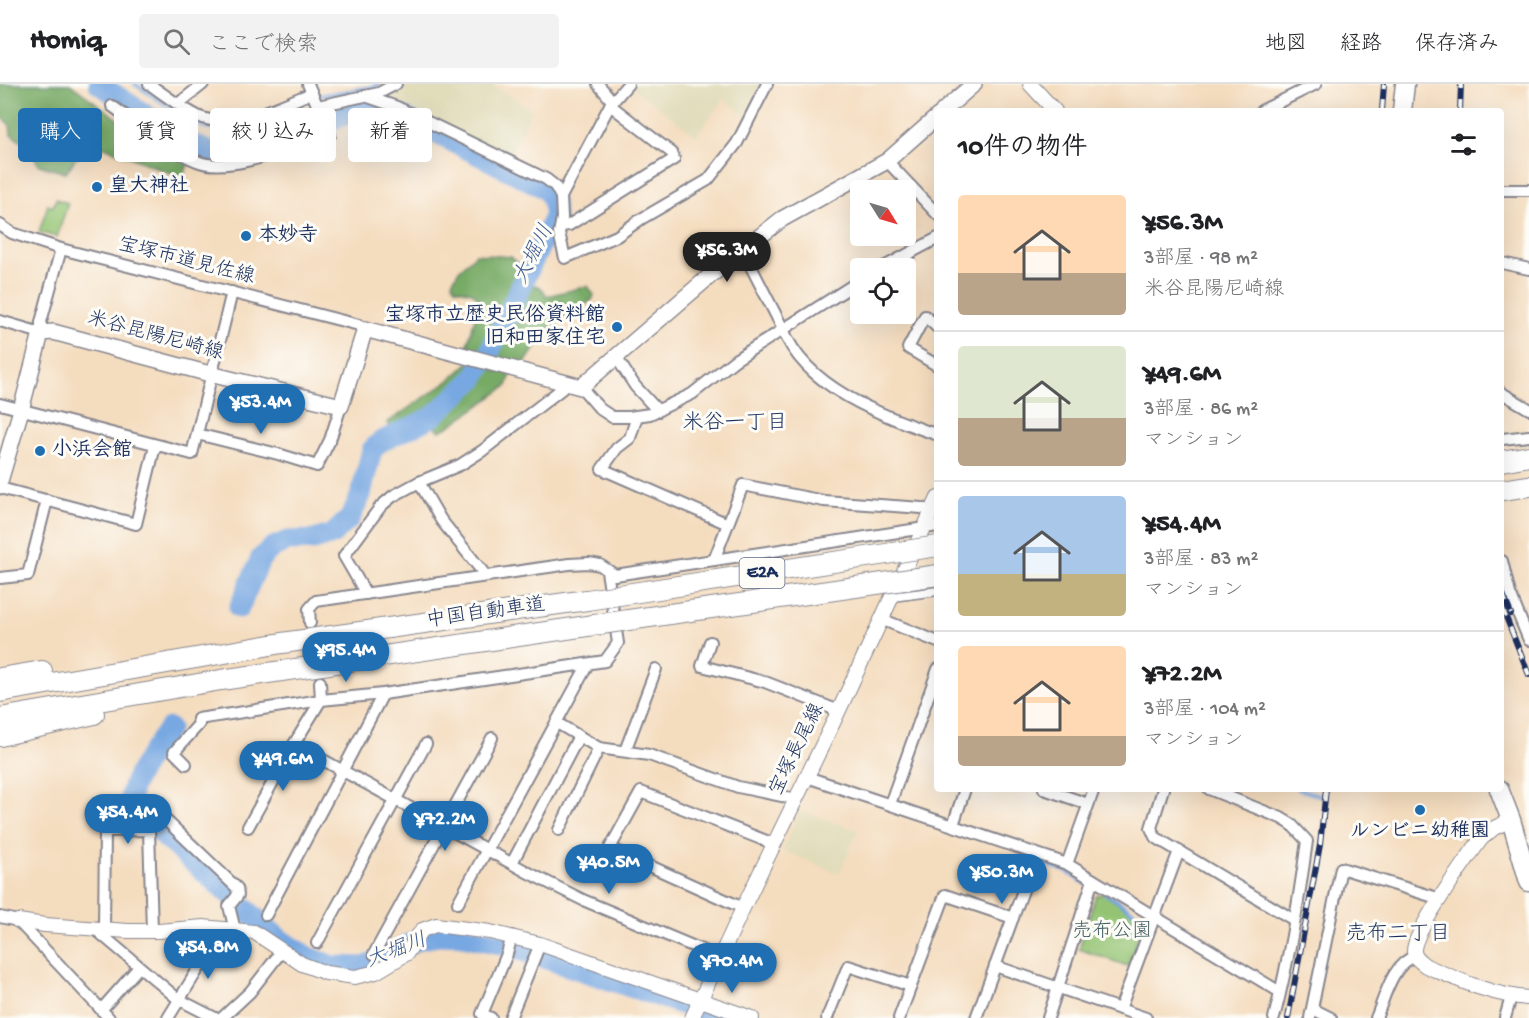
<!DOCTYPE html>
<html lang="ja">
<head>
<meta charset="utf-8">
<style>
  body { margin:0; font-family:"Gochi Hand","Klee One",sans-serif; background:#f2f2f2; color:#202124; height:100vh; display:flex; flex-direction:column; font-size:22px; white-space:nowrap }
  * { box-sizing:border-box; margin:0 }
  p { font-size:20px; color:#757577 }
  .icon { flex:none; width:33px; height:33px; fill:none; stroke:currentColor; stroke-width:2; stroke-linecap:round; stroke-linejoin:round }
  .map { position:relative; flex:1; overflow:hidden }
  .details { position:absolute; left:934px; top:24px; width:570px; height:684px; display:flex; flex-direction:column; background:#fff; border-radius:6px; box-shadow:0 6px 24px #0002 }
  .details>* { flex:none }
  .top-card { position:absolute; left:18px; top:24px; width:570px; height:54px; display:flex; gap:12px }
  .needle { width:39px; rotate:127deg }
  .tools { position:absolute; left:850px; top:96px; display:grid; gap:12px }
  .tools a { display:grid; place-items:center; width:66px; height:66px; border-radius:6px; background:#fff; box-shadow:0 6px 24px #0002; font-size:30px }
  .price { position:absolute; translate:-50% -51px; padding:0 14px; border-radius:21px; background:#1f6fb2; color:#fff; font-size:20px; line-height:39px; filter:drop-shadow(0 2px 3px #0008) }
  .price::after { content:''; position:absolute; left:50%; top:36px; width:18px; height:14px; margin-left:-9px; background:inherit; clip-path:polygon(0 0,100% 0,50% 100%) }
  .price.selected { background:#222; color:#fff }
  ul { padding:0; list-style:none }
  li { display:flex; align-items:center; gap:18px; height:150px; padding:0 24px }
  li+li { border-top:2px solid #e0e0e0 }
  li span { display:grid; place-items:center; flex:none; width:168px; height:120px; border-radius:6px; color:#555 }
  li>.icon { margin-inline-start:auto }
  span .icon { width:72px; height:72px; fill:#fffc; stroke-width:1 }
  li b { font-size:26px }
  h2 { display:flex; justify-content:space-between; align-items:center; height:72px; padding:0 24px; font-size:26px }
  .tag { padding:0 21px; border-radius:6px; background:#fff; box-shadow:0 6px 24px #0002; font-size:21px; line-height:54px }
  .tag.selected { background:#1f6fb2; color:#fff }
  header { display:flex; align-items:center; gap:36px; box-sizing:border-box; height:84px; padding:0 30px; background:#fff; border-bottom:2px solid #e0e0e0 }
  header strong { font-size:28px }
  nav { display:flex; gap:33px; margin-inline-start:auto; font-size:21px }
  .search { width:420px; height:54px; background:#f2f2f2; display:flex; align-items:center; gap:15px; box-sizing:border-box; padding:0 21px; border-radius:6px; color:#757577; font-size:22px }
  .map>svg:first-child { display:block }
</style>
</head>
<body>
<header>
<strong>Homiq</strong>
<div class="search"><svg class="icon" aria-label="search" viewBox="0 0 24 24"><circle cx="10" cy="10" r="6"/><path d="M15 15l6 6"/></svg>ここで検索</div>
<nav><a>地図</a><a>経路</a><a>保存済み</a></nav>
</header>
<div class="map">
<svg width="1529" height="934" viewBox="0 0 1529 934">
  <rect width="100%" height="100%" fill="#fdfcf7"/>
  <filter id="ink" filterUnits="userSpaceOnUse"><feTurbulence type="fractalNoise" baseFrequency=".0167" numOctaves="2"/><feDisplacementMap in="SourceGraphic" scale="12" xChannelSelector="R" yChannelSelector="G"/><feConvolveMatrix kernelMatrix="1 2 1 2 8 2 1 2 1" color-interpolation-filters="sRGB"/></filter>
  <filter id="wash" filterUnits="userSpaceOnUse"><feTurbulence type="fractalNoise" baseFrequency=".008" numOctaves="4" result="noise"/><feDisplacementMap in="SourceGraphic" scale="24" xChannelSelector="R" yChannelSelector="G"/><feGaussianBlur stdDeviation="1.35" result="paint"/><feColorMatrix in="noise" values="0 0 0 0 0 0 0 0 0 0 0 0 0 0 0 0 0 1.4 0 .05"/><feComposite in="paint" operator="in"/></filter>
  <g filter="url(#wash)">
    <rect width="100%" height="100%" fill="#f4dcbe"/>
    <!-- built -->
    <g fill="#e1dcba">
      <polygon points="407,0 491,0 532,26 509,72 384,16 392,8 396,10"/>
      <polygon points="635,0 762,0 745,32 724,15 696,52 632,3"/>
      <polygon points="800,727 858,746 839,790 782,766"/>
    </g>
    <!-- green -->
    <g fill="#94c473" stroke="#587a68" stroke-width="1.5">
      <polygon points="56,115 68,119 57,153 39,148 48,121 53,123"/>
      <polygon points="1104,810 1144,836 1128,882 1079,865 1096,811"/>
    </g>
    <!-- forest -->
    <g fill="#77aa65" stroke="#496c62" stroke-width="1.5">
      <polygon points="0,0 70,0 132,45 193,66 183,94 102,62 75,75 66,89 39,81 29,64 11,50 10,41 0,32"/>
      <polygon points="476,170 511,173 521,182 517,191 518,196 540,203 547,212 588,202 594,211 592,216 548,245 523,282 470,267 472,263 467,262 480,216 472,208 455,204 452,198 459,186"/>
      <path d="M468 279 511 290 507 302 448 343 440 347C425 334 415 348 401 358L387 339 451 295Z"/>
    </g>
    <g fill="none" stroke-linecap="round" stroke-linejoin="round">
      <!-- stream -->
      <g stroke="#78a8e2" stroke-width="4">
        <path d="M135 0C154 12 187 38 207 44 237 53 281 28 308 16"/>
        <polyline points="319,12 373,3 379,0"/>
        <polyline points="1298,705 1319,711"/>
        <polyline points="1045,780 1066,787 1084,799"/>
        <polyline points="1105,809 1148,837"/>
      </g>
      <!-- river -->
      <g stroke="#78a8e2" stroke-width="21">
        <polyline points="99,0 186,57 213,69 242,66 345,31 371,26 399,31 546,105 552,115 555,131 488,271 473,296 432,333 380,358 372,366 360,413 350,434 333,450 314,456 288,457 273,463 261,474 239,524"/>
        <path d="M169 644C159 658 128 699 131 715 131 719 135 724 136 728L281 856 309 873 333 882 365 883 419 855 453 850 505 861 723 934"/>
      </g>
    </g>
  </g>
  <g filter="url(#ink)">
    <g fill="none" stroke-linecap="round" stroke-linejoin="round">
      <!-- minor-tunnel -->
      <polyline stroke="#c9b9ab" stroke-width="10" stroke-dasharray="10 5" stroke-linecap="butt" points="312,551 320,598"/>
      <!-- pedestrian casing -->
      <g stroke="#88868e" stroke-width="11">
        <polyline id="pedestrian" points="892,513 938,507"/>
      </g>
      <!-- minor casing -->
      <g stroke="#88868e" stroke-width="14">
        <g id="minor">
          <path d="M149 0C165 11 182 25 200 33 234 47 280 21 312 9"/>
          <polyline points="598,0 613,18"/>
          <polyline points="628,0 610,21 561,113 562,134 559,149 565,174 617,152 641,135 708,96 737,59 767,0"/>
          <polyline points="365,12 397,23 546,95 555,102 561,113"/>
          <polyline points="178,20 203,0"/>
          <path d="M112 22C139 41 166 65 197 77 229 91 296 61 330 51L308 0"/>
          <polyline points="318,22 379,9 396,0"/>
          <polyline points="1261,27 1316,0"/>
          <polyline points="887,77 938,131"/>
          <polyline points="1502,106 1529,106"/>
          <polyline points="0,141 12,149 61,165 359,241 365,245"/>
          <polyline points="561,142 569,141 674,75 672,69 610,21"/>
          <path d="M743 167 783 245C805 304 883 332 938 351"/>
          <polyline points="1502,179 1529,185"/>
          <polyline points="882,184 938,154"/>
          <polyline points="0,237 41,249 41,238 61,165"/>
          <polyline points="938,244 925,232 908,264 938,282"/>
          <polyline points="616,273 635,302 658,327"/>
          <polyline points="581,303 600,325 612,333 629,333 650,330 692,310 735,276 861,196"/>
          <polyline points="1502,309 1529,325"/>
          <polyline points="0,320 192,370 232,208"/>
          <polyline points="637,332 630,354 617,364 602,385 728,440"/>
          <polyline points="197,350 278,370 317,382 330,356 341,322"/>
          <polyline points="1502,355 1529,352"/>
          <polyline points="0,404 136,440 155,362"/>
          <polyline points="714,476 743,401 824,417 922,424 931,427"/>
          <polyline points="1502,477 1510,510 1529,556"/>
          <polyline points="486,492 441,436 419,398 460,381 482,367 568,300"/>
          <polyline points="0,494 28,491 47,416"/>
          <polyline points="366,510 344,472 381,422 393,412 419,398"/>
          <polyline points="881,535 938,558"/>
          <polyline points="310,539 309,525 316,517 569,480 589,479 600,481 615,491 938,442"/>
          <polyline points="710,558 702,582 765,598 839,627"/>
          <polyline points="557,639 599,664 649,671 738,703 796,715"/>
          <polyline points="294,660 529,789 583,816 721,874"/>
          <polyline points="625,667 656,585"/>
          <polyline points="186,680 174,668 199,640 198,635 321,616 383,610 605,577 618,559 607,487"/>
          <polyline points="807,693 1067,780 1280,908"/>
          <polyline points="1044,705 1088,720"/>
          <polyline points="1163,705 1151,744 1155,753 1294,836"/>
          <path d="M1209 705 1281 734 1291 740 1307 757C1299 816 1289 876 1274 934"/>
          <polyline points="890,720 938,585"/>
          <polyline points="151,722 237,804 238,811 229,822 235,846"/>
          <polyline points="953,741 965,705"/>
          <polyline points="248,743 294,660 321,616 320,598"/>
          <polyline points="559,746 599,664"/>
          <polyline points="512,779 579,652"/>
          <polyline points="1067,780 1094,705"/>
          <polyline points="458,819 588,580"/>
          <polyline points="743,824 610,764 641,708 774,760"/>
          <polyline points="266,831 383,610"/>
          <polyline points="0,833 18,837 109,934"/>
          <polyline points="95,845 178,915 215,934"/>
          <polyline points="104,845 105,747 149,746 152,847"/>
          <polyline points="317,859 426,660"/>
          <polyline points="374,870 492,654"/>
          <polyline points="995,882 1146,934"/>
          <polyline points="1120,925 1179,767"/>
          <polyline points="1313,925 1331,934"/>
          <polyline points="101,926 139,883"/>
          <polyline points="168,934 197,887 227,845"/>
          <polyline points="222,934 250,908 281,868"/>
          <polyline points="491,934 482,930 507,870 512,852"/>
          <polyline points="510,934 540,860"/>
          <polyline points="827,934 848,882 911,902"/>
          <polyline points="899,934 945,811 1013,834"/>
          <polyline points="976,934 1036,771"/>
          <polyline points="1048,934 1093,796"/>
          <polyline points="1310,934 1341,784 1434,813 1439,816"/>
          <path d="M1376 934C1385 913 1392 879 1416 872"/>
          <polyline points="1505,934 1511,913"/>
        </g>
      </g>
      <!-- tertiary casing -->
      <g stroke="#88868e" stroke-width="16">
        <g id="tertiary">
          <polyline points="1030,0 1055,27"/>
          <path d="M1511 736 1494 744 1481 755C1468 774 1412 848 1414 868 1415 875 1421 878 1426 882 1459 896 1493 912 1529 914"/>
          <polyline points="18,837 45,841 128,847 159,847 203,843 254,848 302,880 326,889 355,893 376,888 406,870 422,846 436,841 490,848 540,860 752,934"/>
          <polyline points="692,934 743,824 833,639 938,414"/>
        </g>
      </g>
      <!-- secondary casing -->
      <g stroke="#88868e" stroke-width="18">
        <g id="secondary">
          <polyline points="943,27 974,0"/>
          <polyline points="0,397 21,326 41,249 53,248 210,290 341,322 365,245 581,303 711,191 782,135 887,77 938,32"/>
        </g>
      </g>
      <!-- trunk casing -->
      <g stroke="#88868e" stroke-width="21">
        <g id="trunk">
          <polyline points="1402,27 1405,0"/>
          <polyline points="1499,705 1511,736 1529,798"/>
        </g>
      </g>
      <!-- motorway casing -->
      <g stroke="#88868e" stroke-width="22">
        <g id="motorway">
          <polyline points="1502,377 1529,372"/>
          <polyline points="1502,406 1529,402"/>
          <polyline points="0,594 42,587"/>
          <polyline points="0,608 282,559 587,516"/>
          <polyline points="0,634 221,596 594,541"/>
          <polyline points="0,652 94,630"/>
        </g>
      </g>
      <!-- pedestrian -->
      <use href="#pedestrian" stroke="#fff" stroke-width="8"/>
      <!-- minor -->
      <use href="#minor" stroke="#fff" stroke-width="10"/>
      <!-- tertiary -->
      <use href="#tertiary" stroke="#fff" stroke-width="14"/>
      <!-- secondary -->
      <use href="#secondary" stroke="#fff" stroke-width="15"/>
      <!-- trunk -->
      <use href="#trunk" stroke="#fff" stroke-width="18"/>
      <!-- motorway -->
      <use href="#motorway" stroke="#fff" stroke-width="20"/>
      <!-- rail casing -->
      <g stroke="#1b2f5e" stroke-width="6">
        <g id="rail">
          <polyline points="1382,27 1384,0"/>
          <polyline points="1460,27 1461,0"/>
          <polyline points="1502,508 1511,530"/>
          <polyline points="1502,523 1529,591"/>
          <polyline points="1288,934 1320,761 1326,705"/>
        </g>
      </g>
      <!-- rail -->
      <use href="#rail" stroke="#fdfcf7" stroke-width="4" stroke-dasharray="11" stroke-linecap="butt"/>
      <!-- motorway-bridge casing -->
      <g stroke="#88868e" stroke-width="22" stroke-linecap="butt">
        <g id="motorway-bridge">
          <polyline points="587,516 938,462"/>
          <polyline points="594,541 938,491"/>
        </g>
      </g>
      <!-- motorway-bridge -->
      <use href="#motorway-bridge" stroke="#fff" stroke-width="20"/>
    </g>
  </g>
  <!-- markers -->
  <g fill="#1f6fb2" stroke="#fdfcf7" stroke-width="2">
    <circle cx="97" cy="103" r="6"/>
    <circle cx="246" cy="152" r="6"/>
    <circle cx="617" cy="243" r="6"/>
    <circle cx="40" cy="367" r="6"/>
    <circle cx="1420" cy="726" r="6"/>
  </g>
  <g text-anchor="middle" dominant-baseline="central" stroke-width="6" stroke-linejoin="round" paint-order="stroke">
    <!-- shield labels -->
    <rect fill="#fdfcf7" stroke="#5f6c8c" stroke-width="1.5" x="739.5" y="474" width="45" height="30" rx="4.5"/>
    <g font-size="18" font-weight="bold" fill="#1b2f5e">
      <text x="762" y="489">E2A</text>
    </g>
    <!-- poi labels -->
    <g font-size="20" font-weight="bold" fill="#1b2f5e" stroke="#fdfcf7" text-anchor="start">
      <text x="109" y="103">皇大神社</text>
      <text x="258" y="152">本妙寺</text>
      <text x="605" y="232" text-anchor="end">宝塚市立歴史民俗資料館<tspan x="605" dy="23">旧和田家住宅</tspan></text>
      <text x="52" y="367">小浜会館</text>
      <text x="1420" y="748" text-anchor="middle">ルンビニ幼稚園</text>
    </g>
    <!-- street labels -->
    <g font-size="20" fill="#1b2f5e" stroke="#fdfcf7">
      <text transform="translate(186 178) rotate(14)">宝塚市道見佐線</text>
      <text transform="translate(155 253) rotate(15)">米谷昆陽尼崎線</text>
      <text transform="translate(486 530) rotate(-8)">中国自動車道</text>
      <text transform="translate(798 666) rotate(-64)">宝塚長尾線</text>
    </g>
    <!-- park labels -->
    <g font-size="20" fill="#3f5c64" stroke="#fdfcf7">
      <text x="1112" y="848">売布公園</text>
    </g>
    <!-- water labels -->
    <g font-size="21" font-style="italic" fill="#3c598c" stroke="#fdfcf7">
      <text transform="translate(535 171) rotate(-63)">大堀川</text>
      <text transform="translate(397 868) rotate(-21)">大堀川</text>
    </g>
    <!-- neighbourhood labels -->
    <g font-size="21" fill="#1b2f5e" stroke="#fdfcf7">
      <text x="735" y="340">米谷一丁目</text>
      <text x="1398" y="851">売布二丁目</text>
    </g>
  </g>
</svg>
<div class="tools">
<a><svg class="needle" viewBox="-14 -14 28 28"><path d="M0-13l5 13h-10z" fill="#e53935"/><path d="M0 13l5-13h-10z" fill="#757577"/></svg></a>
<a><svg class="icon" aria-label="locate" viewBox="0 0 24 24"><circle cx="12" cy="12" r="6"/><path d="M12 2v4M12 18v4M2 12h4M18 12h4"/></svg></a>
</div>
<b class="price selected" style="left:727px;top:199px">¥56.3M</b>
<b class="price" style="left:261px;top:351px">¥53.4M</b>
<b class="price" style="left:346px;top:599px">¥95.4M</b>
<b class="price" style="left:283px;top:708px">¥49.6M</b>
<b class="price" style="left:128px;top:761px">¥54.4M</b>
<b class="price" style="left:445px;top:768px">¥72.2M</b>
<b class="price" style="left:609px;top:811px">¥40.5M</b>
<b class="price" style="left:1002px;top:821px">¥50.3M</b>
<b class="price" style="left:208px;top:896px">¥54.8M</b>
<b class="price" style="left:732px;top:910px">¥70.4M</b>
<div class="top-card">
<a class="tag selected">購入</a>
<a class="tag">賃貸</a>
<a class="tag">絞り込み</a>
<a class="tag">新着</a>
</div>
<section class="details">
<h2>10件の物件<svg class="icon" aria-label="filters" viewBox="0 0 24 24"><path d="M4 7h16M4 17h16"/><circle cx="9" cy="7" r="2"/><circle cx="15" cy="17" r="2"/></svg></h2>
<ul>
<li><span style="background:linear-gradient(#ffd9b3 65%,#b9a48a 0)"><svg class="icon" aria-label="home" viewBox="0 0 24 24"><path d="M3 11l9-7 9 7M6 9v11h12V9"/></svg></span><div><b>¥56.3M</b><p>3部屋 · 98 m²</p><p>米谷昆陽尼崎線</p></div></li>
<li><span style="background:linear-gradient(#dfe7d0 60%,#b9a48a 0)"><svg class="icon" aria-label="home" viewBox="0 0 24 24"><path d="M3 11l9-7 9 7M6 9v11h12V9"/></svg></span><div><b>¥49.6M</b><p>3部屋 · 86 m²</p><p>マンション</p></div></li>
<li><span style="background:linear-gradient(#a9c7e8 65%,#c2b280 0)"><svg class="icon" aria-label="home" viewBox="0 0 24 24"><path d="M3 11l9-7 9 7M6 9v11h12V9"/></svg></span><div><b>¥54.4M</b><p>3部屋 · 83 m²</p><p>マンション</p></div></li>
<li><span style="background:linear-gradient(#ffd9b3 75%,#b9a48a 0)"><svg class="icon" aria-label="home" viewBox="0 0 24 24"><path d="M3 11l9-7 9 7M6 9v11h12V9"/></svg></span><div><b>¥72.2M</b><p>3部屋 · 104 m²</p><p>マンション</p></div></li>
</ul>
</section>
</div>
</body>
</html>
